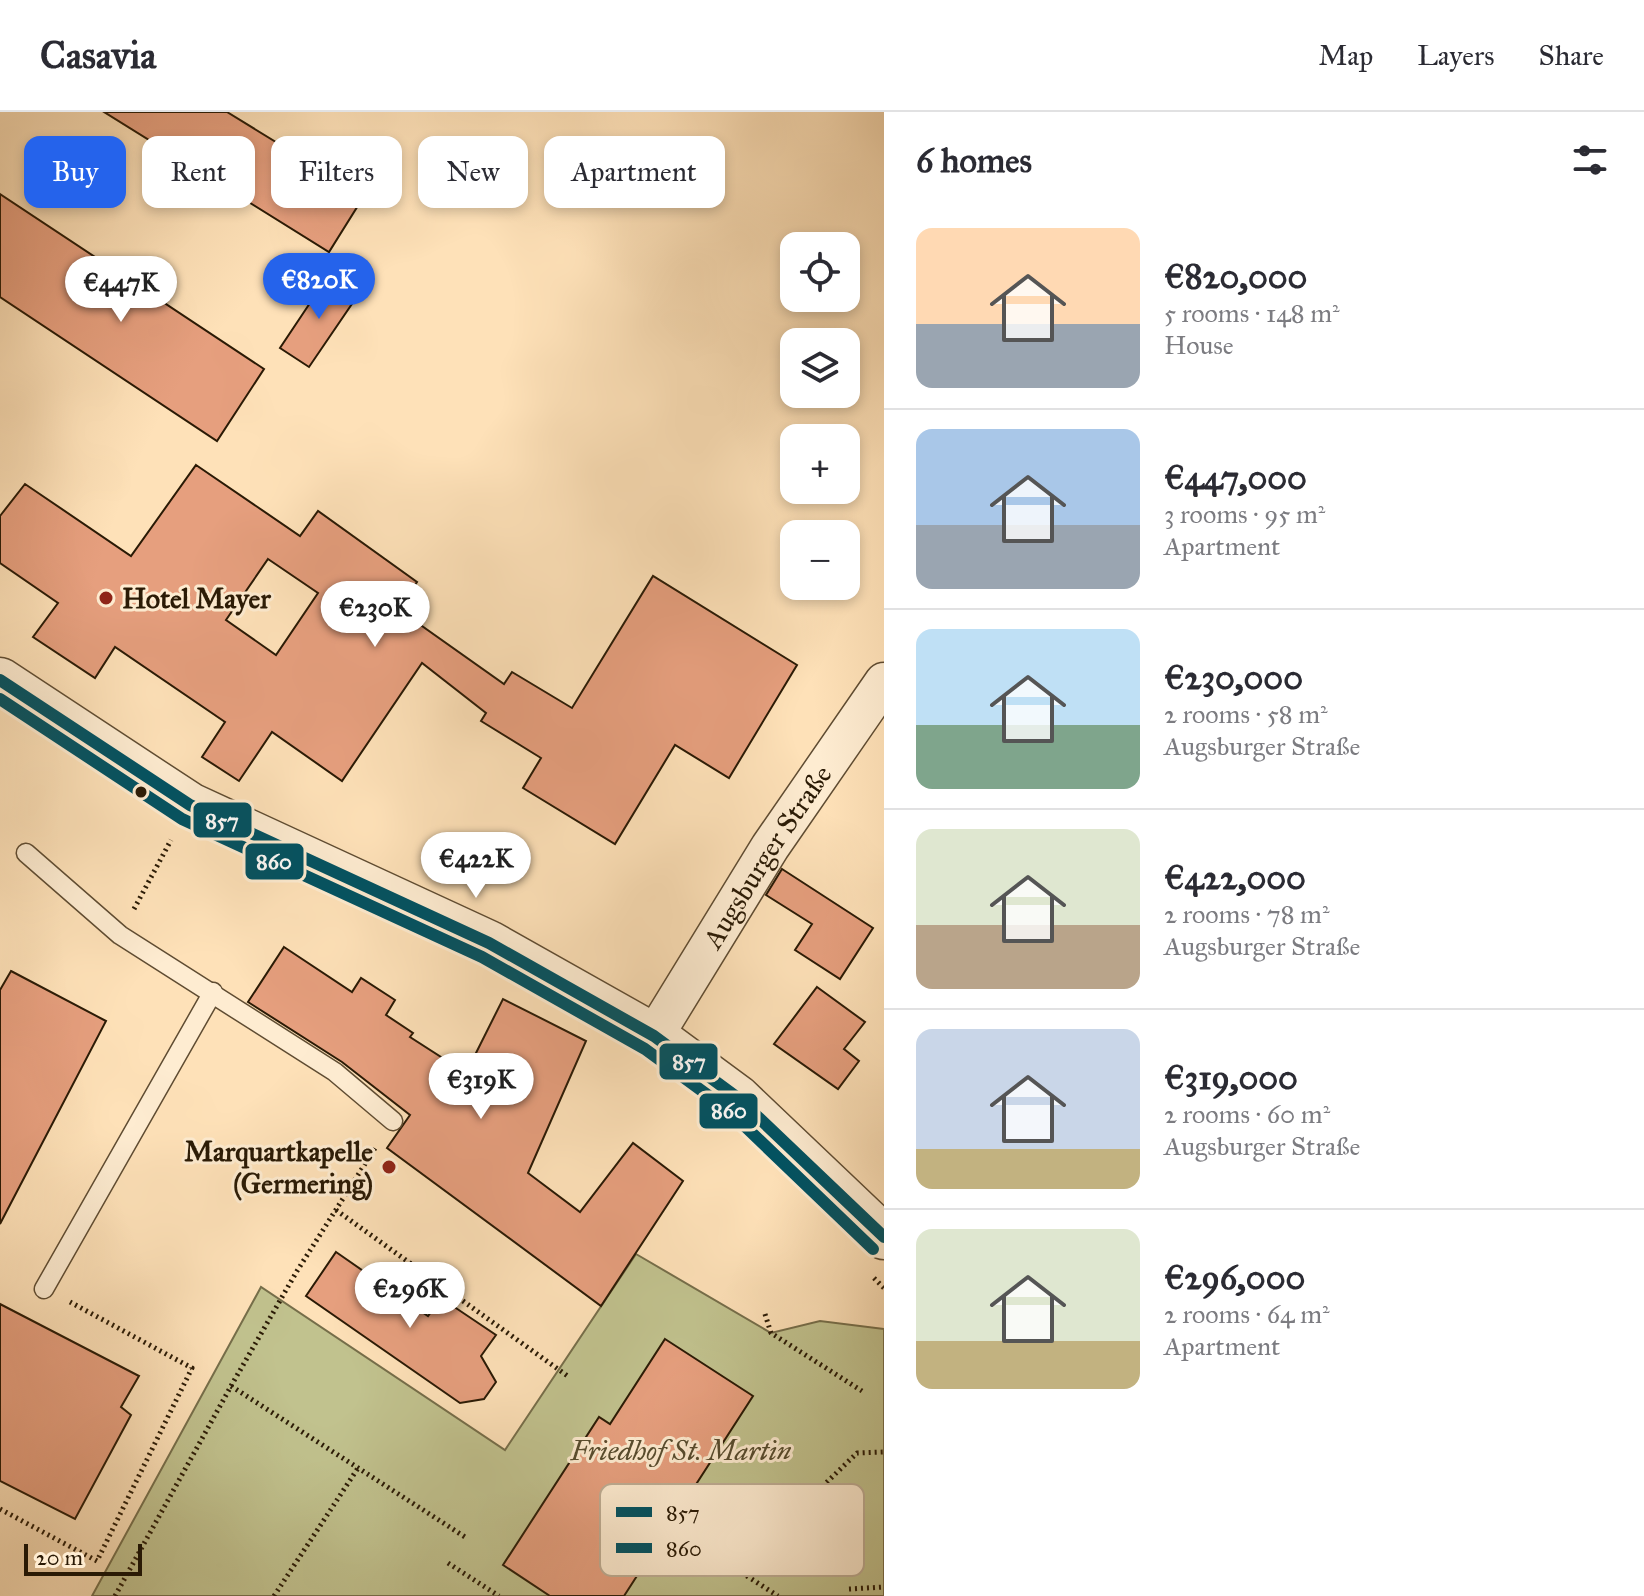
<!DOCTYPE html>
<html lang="en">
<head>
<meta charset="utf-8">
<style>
  body { margin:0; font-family:"IM FELL Great Primer",serif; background:#f7f7f7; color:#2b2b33; height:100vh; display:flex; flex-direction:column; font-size:30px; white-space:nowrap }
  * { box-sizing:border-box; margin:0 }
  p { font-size:26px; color:#7c7c81 }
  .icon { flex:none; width:44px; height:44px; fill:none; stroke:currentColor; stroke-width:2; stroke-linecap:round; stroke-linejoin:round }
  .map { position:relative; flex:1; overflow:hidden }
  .panel { display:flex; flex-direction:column; background:#fff; width:760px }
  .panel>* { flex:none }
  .guide { position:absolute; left:24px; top:24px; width:740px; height:72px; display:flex; gap:16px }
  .fabs { position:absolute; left:780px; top:120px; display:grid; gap:16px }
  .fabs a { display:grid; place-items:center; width:80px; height:80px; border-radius:16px; background:#fff; box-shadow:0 4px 12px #0003; font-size:40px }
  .scale { position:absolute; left:24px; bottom:20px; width:118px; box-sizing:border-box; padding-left:8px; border:4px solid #2a1a05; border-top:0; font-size:22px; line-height:28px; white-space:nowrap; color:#2a1a05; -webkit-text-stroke:6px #feecd1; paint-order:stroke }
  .price { position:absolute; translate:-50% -68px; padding:0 18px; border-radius:28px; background:#fff; color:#222; font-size:26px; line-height:52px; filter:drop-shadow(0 2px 4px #0008) }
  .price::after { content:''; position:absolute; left:50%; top:48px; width:24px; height:18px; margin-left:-12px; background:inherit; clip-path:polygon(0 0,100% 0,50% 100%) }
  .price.current { background:#2563eb; color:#fff }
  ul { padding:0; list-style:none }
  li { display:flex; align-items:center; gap:24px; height:200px; padding:0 32px }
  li+li { border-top:2px solid #e1e1e2 }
  li span { display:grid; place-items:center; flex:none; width:224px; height:160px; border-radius:16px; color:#555 }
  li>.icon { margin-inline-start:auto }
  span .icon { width:96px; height:96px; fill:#fffc; stroke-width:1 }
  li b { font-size:34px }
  h2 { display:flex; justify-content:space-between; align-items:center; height:96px; padding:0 32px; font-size:34px }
  .chip { padding:0 28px; border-radius:16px; background:#fff; box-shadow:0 4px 12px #0003; font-size:28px; line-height:72px }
  .chip.current { background:#2563eb; color:#fff }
  header { display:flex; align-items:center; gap:48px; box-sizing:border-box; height:112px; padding:0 40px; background:#fff; border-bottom:2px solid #e1e1e2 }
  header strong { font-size:38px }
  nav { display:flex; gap:44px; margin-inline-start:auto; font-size:28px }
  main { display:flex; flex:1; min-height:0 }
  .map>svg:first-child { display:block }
</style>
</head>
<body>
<header>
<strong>Casavia</strong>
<nav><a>Map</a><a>Layers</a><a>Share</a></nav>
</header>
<main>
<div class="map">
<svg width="884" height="1484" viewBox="0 0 884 1484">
  <rect width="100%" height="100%" fill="#fee1b8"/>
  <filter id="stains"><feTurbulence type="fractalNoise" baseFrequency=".0025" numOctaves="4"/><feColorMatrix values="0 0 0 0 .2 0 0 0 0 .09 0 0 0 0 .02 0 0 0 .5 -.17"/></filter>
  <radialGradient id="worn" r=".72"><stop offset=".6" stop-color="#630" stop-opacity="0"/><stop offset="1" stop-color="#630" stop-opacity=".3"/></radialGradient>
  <!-- green -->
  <polygon fill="#c1c28e" stroke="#766e4a" stroke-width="2" points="636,1142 771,1221 820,1209 884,1217 884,1484 92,1484 261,1175 505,1338"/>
  <!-- building -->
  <g fill="#e69f7e" stroke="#2a1a05" stroke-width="2" fill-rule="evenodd">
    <polygon points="104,0 227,0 364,84 329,140"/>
    <polygon points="0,82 264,257 217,329 0,185"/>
    <polygon points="328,164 358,183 309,255 280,236"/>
    <path d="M196 353 300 424 318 399 417 470 398 497 504 572 512 560 572 596 653 464 797 553 729 666 675 633 615 732 523 676 541 646 481 609 486 601 422 551 342 669 272 620 239 669 202 645 225 610 115 535 95 566 33 525 58 491 0 451V404L25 372 131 444ZM268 447 318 481 276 543 226 508Z"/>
    <polygon points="782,757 873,816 840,867 795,838 812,812 766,783"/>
    <polygon points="284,835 352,880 361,866 395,888 386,903 413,921 410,925 466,961 503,887 586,929 528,1061 580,1100 633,1031 683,1069 601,1194 387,1036 410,1003 342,950 248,890"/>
    <polygon points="11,859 106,909 0,1112 0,878"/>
    <polygon points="817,875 865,910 844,937 859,949 838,977 774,932"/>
    <polygon points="336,1140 428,1204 441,1186 496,1223 481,1244 496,1270 484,1287 460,1291 306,1184"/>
    <polygon points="0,1192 139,1264 121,1295 131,1303 75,1407 0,1369"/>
    <polygon points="665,1227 753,1284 624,1484 550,1484 503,1453 599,1305 610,1312"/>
  </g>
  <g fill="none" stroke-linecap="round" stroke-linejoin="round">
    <!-- service casing -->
    <g stroke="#5f4c32" stroke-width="21">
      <g id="service">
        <polyline points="26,741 120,823 335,960 393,1009"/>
        <polyline points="44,1177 213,880"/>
      </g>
    </g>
    <!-- minor casing -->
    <g stroke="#5f4c32" stroke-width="41">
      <g id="minor">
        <path id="s1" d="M654 924 770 735 884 570"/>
      </g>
    </g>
    <!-- tertiary casing -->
    <g stroke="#5f4c32" stroke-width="47">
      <polyline id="tertiary" points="0,568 190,693 489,831 654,924 738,986 884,1125"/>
    </g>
    <!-- path -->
    <g stroke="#2a1a05" stroke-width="5" stroke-dasharray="2 4" stroke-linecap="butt">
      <polyline points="134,797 171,728"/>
      <polyline points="336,1098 569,1265"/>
      <polyline points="874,1166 884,1176"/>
      <polyline points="765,1202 771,1221 862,1279"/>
      <polyline points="231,1274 297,1159 377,1033"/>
      <polyline points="0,1397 97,1449 192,1256 70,1190"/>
      <polyline points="671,1415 778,1484"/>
      <polyline points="448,1451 499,1484"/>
      <polyline points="736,1458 857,1341 884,1340"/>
      <polyline points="849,1477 884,1475"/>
      <polyline points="115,1484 231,1274 465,1425"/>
      <polyline points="274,1484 358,1356"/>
    </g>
    <!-- service -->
    <use href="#service" stroke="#feecd1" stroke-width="18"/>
    <!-- minor -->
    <use href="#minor" stroke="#feecd1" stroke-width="38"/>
    <!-- tertiary -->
    <use href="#tertiary" stroke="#feecd1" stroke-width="44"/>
    <!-- bus-1 casing -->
    <g stroke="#feecd1" stroke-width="18">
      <polyline id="bus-1" points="0,568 190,693 489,831 654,924 738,986 884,1125"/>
    </g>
    <!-- bus-2 casing -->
    <g stroke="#feecd1" stroke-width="18">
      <polyline id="bus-2" points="0,587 182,707 482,845 645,937 728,998 873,1137"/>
    </g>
    <!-- bus-1 -->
    <use href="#bus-1" stroke="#005262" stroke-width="12"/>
    <!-- bus-2 -->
    <use href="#bus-2" stroke="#005262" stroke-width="12"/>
  </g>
  <!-- markers -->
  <g fill="#8f2418" stroke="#feecd1" stroke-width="3">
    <circle cx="106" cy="486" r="8"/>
    <circle cx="389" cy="1055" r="8"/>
  </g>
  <circle fill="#2a1a05" stroke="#feecd1" stroke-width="3" cx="141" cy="680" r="7"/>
  <g text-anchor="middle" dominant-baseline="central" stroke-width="6" stroke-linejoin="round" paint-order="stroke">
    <!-- poi labels -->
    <g font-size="28" font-weight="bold" fill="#2a1a05" stroke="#feecd1" text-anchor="start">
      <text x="122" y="486">Hotel Mayer</text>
      <text x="373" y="1039" text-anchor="end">Marquartkapelle<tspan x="373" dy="32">(Germering)</tspan></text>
    </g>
    <!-- street labels -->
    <g font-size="28" fill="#2a1a05" stroke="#feecd1">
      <text stroke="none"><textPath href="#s1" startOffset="212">Augsburger Straße</textPath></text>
    </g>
    <!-- park labels -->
    <g font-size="28" font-style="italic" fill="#574c2e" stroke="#feecd1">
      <text x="681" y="1338">Friedhof St. Martin</text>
    </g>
  </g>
  <!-- legend -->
  <rect x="600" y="1372" width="264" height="92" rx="12" fill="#feecd1" stroke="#bead94" stroke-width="2"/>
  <rect x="616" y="1395" width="36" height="10" fill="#005262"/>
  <rect x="616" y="1431" width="36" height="10" fill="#005262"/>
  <g font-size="22" fill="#2a1a05">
    <text x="666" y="1408">857</text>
    <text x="666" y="1444">860</text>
  </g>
  <g stroke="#feecd1" stroke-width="3">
    <rect x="192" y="689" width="61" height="38" rx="8" fill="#005262"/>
    <rect x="244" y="730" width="61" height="39" rx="8" fill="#005262"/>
    <rect x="658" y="930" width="61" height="39" rx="8" fill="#005262"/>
    <rect x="698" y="980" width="61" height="38" rx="8" fill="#005262"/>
  </g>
  <g font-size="22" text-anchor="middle" font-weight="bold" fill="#fff">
    <text x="222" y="716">857</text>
    <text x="274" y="757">860</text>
    <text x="689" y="957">857</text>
    <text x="729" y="1006">860</text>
  </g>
  <rect width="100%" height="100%" filter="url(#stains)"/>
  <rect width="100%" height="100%" fill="url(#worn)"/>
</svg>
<div class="fabs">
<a><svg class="icon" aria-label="locate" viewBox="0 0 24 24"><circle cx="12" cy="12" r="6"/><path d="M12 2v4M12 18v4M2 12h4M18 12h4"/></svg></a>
<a><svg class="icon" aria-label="layers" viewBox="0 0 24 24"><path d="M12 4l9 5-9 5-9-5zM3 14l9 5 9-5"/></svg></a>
<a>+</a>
<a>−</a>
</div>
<div class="scale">20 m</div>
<b class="price current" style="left:319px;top:209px">€820K</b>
<b class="price" style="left:121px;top:212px">€447K</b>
<b class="price" style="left:375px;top:537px">€230K</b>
<b class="price" style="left:476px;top:788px">€422K</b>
<b class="price" style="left:481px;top:1009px">€319K</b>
<b class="price" style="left:410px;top:1218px">€296K</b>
<div class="guide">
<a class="chip current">Buy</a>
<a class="chip">Rent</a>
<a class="chip">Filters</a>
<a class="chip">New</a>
<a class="chip">Apartment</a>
</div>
</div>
<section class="panel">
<h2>6 homes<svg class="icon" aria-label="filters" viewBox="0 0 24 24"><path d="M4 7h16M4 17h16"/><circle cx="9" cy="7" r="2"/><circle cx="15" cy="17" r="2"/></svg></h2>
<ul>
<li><span style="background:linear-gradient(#ffd9b3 60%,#9aa5b1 0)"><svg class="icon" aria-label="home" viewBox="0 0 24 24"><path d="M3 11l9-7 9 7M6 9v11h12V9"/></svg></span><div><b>€820,000</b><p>5 rooms · 148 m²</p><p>House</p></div></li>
<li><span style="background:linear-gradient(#a9c7e8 60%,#9aa5b1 0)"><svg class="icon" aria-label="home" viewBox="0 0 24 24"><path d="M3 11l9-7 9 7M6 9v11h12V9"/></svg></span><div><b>€447,000</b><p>3 rooms · 95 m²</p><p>Apartment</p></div></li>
<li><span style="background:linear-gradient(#bfe0f5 60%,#7fa58c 0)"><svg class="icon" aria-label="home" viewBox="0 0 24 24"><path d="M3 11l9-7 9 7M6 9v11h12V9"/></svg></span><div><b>€230,000</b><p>2 rooms · 58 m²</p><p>Augsburger Straße</p></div></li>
<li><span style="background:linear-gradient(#dfe7d0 60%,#b9a48a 0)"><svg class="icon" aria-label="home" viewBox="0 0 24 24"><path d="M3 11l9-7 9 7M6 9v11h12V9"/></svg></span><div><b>€422,000</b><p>2 rooms · 78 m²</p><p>Augsburger Straße</p></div></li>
<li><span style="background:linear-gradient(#c9d6e8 75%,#c2b280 0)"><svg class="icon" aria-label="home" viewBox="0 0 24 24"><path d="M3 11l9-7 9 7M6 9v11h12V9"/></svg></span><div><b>€319,000</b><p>2 rooms · 60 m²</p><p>Augsburger Straße</p></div></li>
<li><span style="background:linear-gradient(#dfe7d0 70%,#c2b280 0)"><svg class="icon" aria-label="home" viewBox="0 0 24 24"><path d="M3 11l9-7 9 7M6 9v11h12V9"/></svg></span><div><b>€296,000</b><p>2 rooms · 64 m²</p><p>Apartment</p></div></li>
</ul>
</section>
</main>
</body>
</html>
